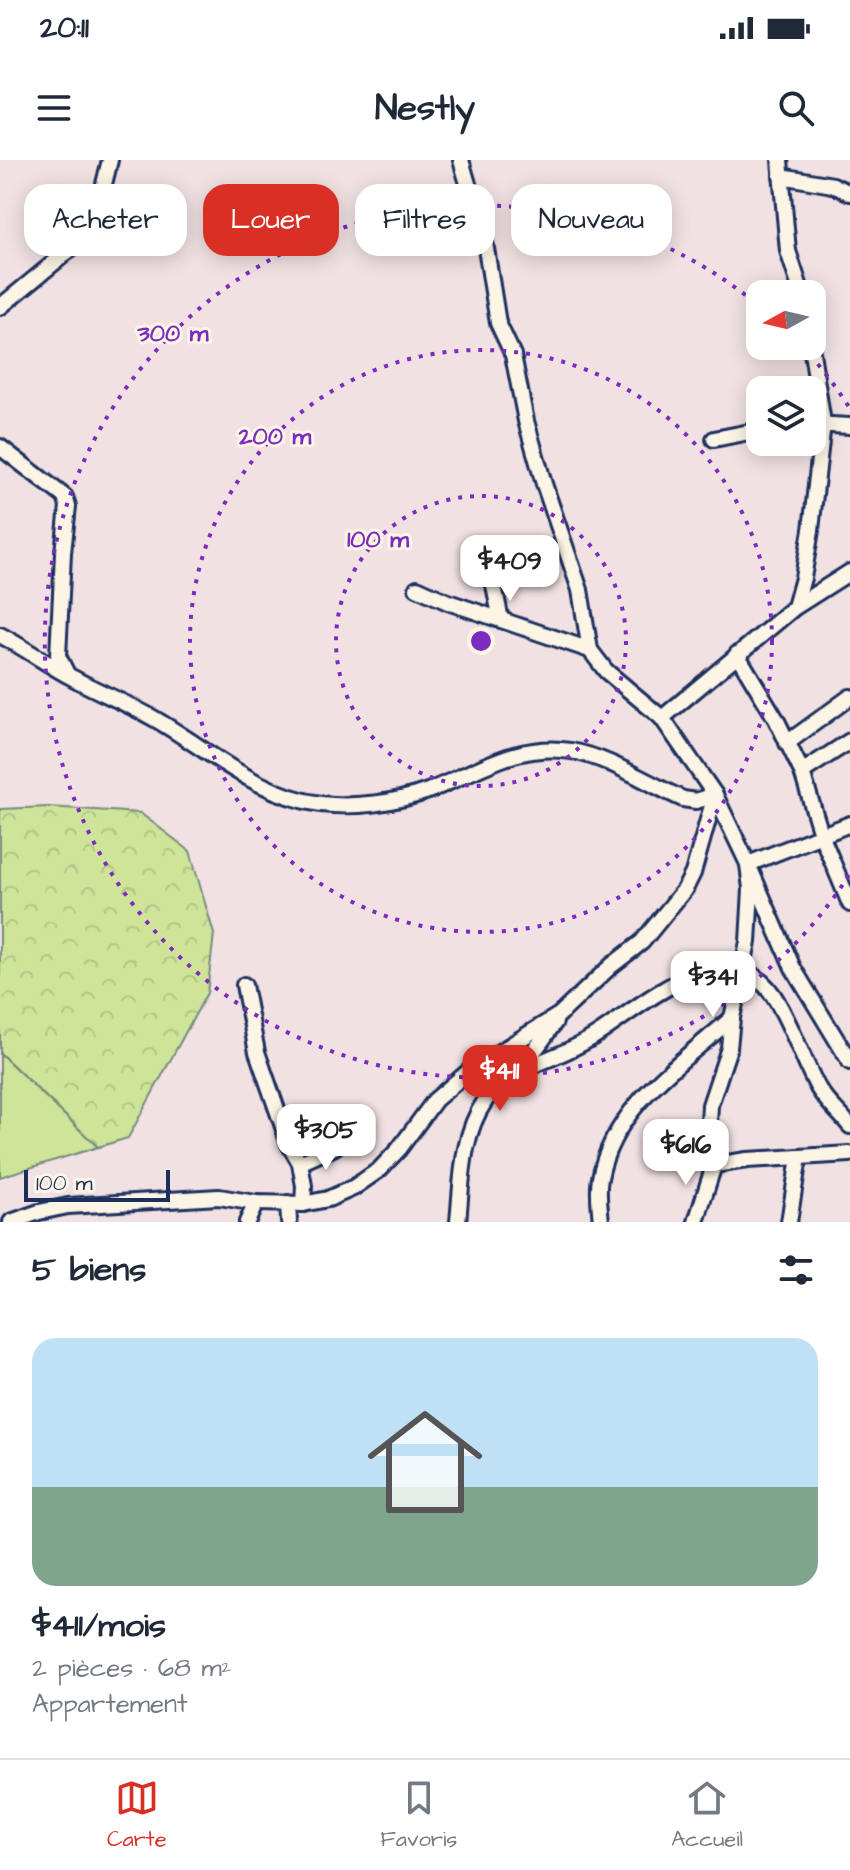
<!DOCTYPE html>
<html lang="fr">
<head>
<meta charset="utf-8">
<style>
  body { margin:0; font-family:"Architects Daughter",sans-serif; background:#f6f6f7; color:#1f2937; height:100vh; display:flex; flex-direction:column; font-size:30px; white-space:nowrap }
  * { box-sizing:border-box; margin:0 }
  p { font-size:26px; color:#747a83 }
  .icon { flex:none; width:44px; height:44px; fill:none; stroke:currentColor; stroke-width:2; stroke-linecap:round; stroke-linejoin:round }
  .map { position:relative; height:1062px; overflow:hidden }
  .panel { display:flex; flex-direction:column; background:#fff; flex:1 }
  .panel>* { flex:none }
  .hud { position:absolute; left:24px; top:24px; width:802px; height:72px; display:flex; gap:16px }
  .needle { width:52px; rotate:262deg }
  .controls { position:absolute; left:746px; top:120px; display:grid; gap:16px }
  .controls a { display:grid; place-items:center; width:80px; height:80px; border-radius:16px; background:#fff; box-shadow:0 4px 20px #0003; font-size:40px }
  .scale { position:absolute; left:24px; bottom:20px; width:146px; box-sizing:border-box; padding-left:8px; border:4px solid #1b2f5e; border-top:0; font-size:22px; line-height:28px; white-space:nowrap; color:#1b2f5e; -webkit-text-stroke:6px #fcf5e5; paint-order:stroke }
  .price { position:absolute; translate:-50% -68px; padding:0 18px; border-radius:16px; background:#fff; color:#222; font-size:26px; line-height:52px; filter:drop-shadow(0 2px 4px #0008) }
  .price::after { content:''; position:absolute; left:50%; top:48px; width:24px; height:18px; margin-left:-12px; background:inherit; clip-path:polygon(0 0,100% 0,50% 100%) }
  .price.selected { background:#d93025; color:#fff }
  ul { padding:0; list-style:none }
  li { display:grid; align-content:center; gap:16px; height:424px; padding:0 32px }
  li span { display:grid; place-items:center; height:248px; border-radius:24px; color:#555 }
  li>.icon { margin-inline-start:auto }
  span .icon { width:144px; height:144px; fill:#fffc; stroke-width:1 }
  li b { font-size:34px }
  h2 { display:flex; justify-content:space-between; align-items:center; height:96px; padding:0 32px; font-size:34px }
  .chip { padding:0 28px; border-radius:24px; background:#fff; box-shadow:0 4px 20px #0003; font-size:28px; line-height:72px }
  .chip.selected { background:#d93025; color:#fff }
  .status { display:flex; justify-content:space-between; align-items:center; height:56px; padding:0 40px; background:#fff; direction:ltr }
  .status svg { height:22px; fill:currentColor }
  header { display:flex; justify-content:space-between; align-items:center; height:104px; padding:0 32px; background:#fff; font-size:36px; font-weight:700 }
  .dock { display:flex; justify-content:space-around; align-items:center; height:112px; border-top:2px solid #e0e1e3; background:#fff; font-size:22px; color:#747a83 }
  .dock a { display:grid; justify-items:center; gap:4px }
  .dock .selected { color:#d93025 }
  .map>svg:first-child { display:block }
</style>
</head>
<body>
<div class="status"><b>20:11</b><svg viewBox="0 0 49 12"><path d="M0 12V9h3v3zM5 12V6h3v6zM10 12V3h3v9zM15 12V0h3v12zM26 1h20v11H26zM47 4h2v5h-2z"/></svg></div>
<header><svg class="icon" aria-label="menu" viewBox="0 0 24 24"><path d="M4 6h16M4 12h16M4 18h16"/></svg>Nestly<svg class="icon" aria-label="search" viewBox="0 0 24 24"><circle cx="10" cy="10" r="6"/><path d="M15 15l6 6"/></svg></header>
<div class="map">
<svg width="850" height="1062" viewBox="0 0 850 1062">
  <defs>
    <pattern id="forest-crowns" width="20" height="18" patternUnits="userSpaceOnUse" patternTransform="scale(2)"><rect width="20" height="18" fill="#cee499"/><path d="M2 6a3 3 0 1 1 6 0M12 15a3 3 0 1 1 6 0" fill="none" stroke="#b0c486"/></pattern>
  </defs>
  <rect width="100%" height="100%" fill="#f1e1e2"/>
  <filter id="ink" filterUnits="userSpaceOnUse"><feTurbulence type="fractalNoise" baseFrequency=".0125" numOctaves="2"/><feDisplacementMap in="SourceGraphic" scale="16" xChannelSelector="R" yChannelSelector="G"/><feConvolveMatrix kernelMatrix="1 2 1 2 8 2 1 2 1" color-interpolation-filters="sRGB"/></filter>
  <g filter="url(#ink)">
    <!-- grass -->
    <polygon fill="#cee499" stroke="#748a7c" stroke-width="2" points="0,893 9,902 98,987 0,1017"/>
    <!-- forest -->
    <polygon fill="url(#forest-crowns)" stroke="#748a7c" stroke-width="2" points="49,647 140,653 190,691 214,774 207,833 128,978 98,987 0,893 0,649"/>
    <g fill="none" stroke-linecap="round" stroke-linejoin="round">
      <!-- minor casing -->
      <g stroke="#1b2f5e" stroke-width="20">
        <g id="minor">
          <polyline points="461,0 485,82 498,163 513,195 526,261 544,324 580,430 590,490 606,511 662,558 715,635 748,704 793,808 850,902"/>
          <polyline points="780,0 788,91 802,134"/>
          <polyline points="781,16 833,25 850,33"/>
          <polyline points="0,147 78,83 97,52 110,0"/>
          <polyline points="812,264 850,266"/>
          <polyline points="714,279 760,270"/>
          <polyline points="0,287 65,337 68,346 63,393 58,496 67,514"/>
          <polyline points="488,396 501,460"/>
          <polyline points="417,428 448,442 590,490"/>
          <polyline points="795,447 803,418 811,370 823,263 811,186"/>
          <path d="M0 475C25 488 48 505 73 518 102 534 132 545 160 562 211 592 260 636 321 644 355 648 395 643 428 631 477 612 517 582 571 591 611 598 646 623 683 639L696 641 715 635"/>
          <polyline points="737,494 776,559 802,612 822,677 850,744"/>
          <polyline points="662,558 795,447 850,412"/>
          <polyline points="787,583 850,537"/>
          <polyline points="802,612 850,581"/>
          <polyline points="244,825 257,892 289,984 300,1003 304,1026 303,1044"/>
          <path d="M504 918C536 903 569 893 598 874 643 845 727 768 773 835 791 862 802 899 818 928 827 943 840 953 850 966"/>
          <polyline points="300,1003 335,987"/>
          <polyline points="714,1005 747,1000 850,994"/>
          <polyline points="288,1043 289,1062"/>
          <polyline points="11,1062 39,1052 68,1046 219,1037 256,1043 303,1044 328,1039 353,1028 379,1010 399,989 435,940 469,911 559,855 611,806 642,782 685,729 693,713 715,635"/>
          <polyline points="247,1062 256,1043"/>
          <path d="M458 1062C462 1022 461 976 485 941 498 922 518 909 533 892 541 883 548 871 555 862"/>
          <path d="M601 1062C600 1048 597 1032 600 1018 613 947 681 903 732 858"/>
          <polyline points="696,1062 714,1005 708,982 710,945 729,888 732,858 748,782 751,729 748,704 850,664"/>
          <polyline points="789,1062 799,997"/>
        </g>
      </g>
      <!-- minor -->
      <use href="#minor" stroke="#fcf5e5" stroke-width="14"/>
    </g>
  </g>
  <!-- distance rings -->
  <g fill="none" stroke="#7b2cbf" stroke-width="4" stroke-dasharray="4 8">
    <circle cx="481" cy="481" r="145"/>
    <circle cx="481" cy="481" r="291"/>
    <path d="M849 715A436 436 0 1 1 758 145M802 186A436 436 0 0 1 849 247"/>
  </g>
  <circle cx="481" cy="481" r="12" fill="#7b2cbf" stroke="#fcf5e5" stroke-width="4"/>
  <g font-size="24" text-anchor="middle" font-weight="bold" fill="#7b2cbf" stroke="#fcf5e5" stroke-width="6" stroke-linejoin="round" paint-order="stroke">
    <text x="173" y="181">300 m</text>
    <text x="275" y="284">200 m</text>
    <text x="378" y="387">100 m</text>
  </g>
</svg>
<div class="controls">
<a><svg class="needle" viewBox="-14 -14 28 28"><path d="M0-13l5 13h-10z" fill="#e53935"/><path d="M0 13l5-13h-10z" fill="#747a83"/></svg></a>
<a><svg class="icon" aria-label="layers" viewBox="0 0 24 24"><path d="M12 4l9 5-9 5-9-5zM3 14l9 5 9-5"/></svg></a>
</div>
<div class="scale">100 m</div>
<b class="price" style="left:510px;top:443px">$409</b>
<b class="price" style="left:713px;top:859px">$341</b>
<b class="price selected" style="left:500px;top:953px">$411</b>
<b class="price" style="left:326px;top:1012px">$305</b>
<b class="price" style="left:686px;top:1027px">$616</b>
<div class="hud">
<a class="chip">Acheter</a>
<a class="chip selected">Louer</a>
<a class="chip">Filtres</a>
<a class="chip">Nouveau</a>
</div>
</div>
<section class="panel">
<h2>5 biens<svg class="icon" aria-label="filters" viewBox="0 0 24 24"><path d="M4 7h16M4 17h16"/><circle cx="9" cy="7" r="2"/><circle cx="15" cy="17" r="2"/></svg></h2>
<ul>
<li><span style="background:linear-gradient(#bfe0f5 60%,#7fa58c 0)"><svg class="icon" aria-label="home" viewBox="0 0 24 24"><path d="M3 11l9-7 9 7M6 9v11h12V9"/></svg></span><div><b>$411/mois</b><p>2 pièces · 68 m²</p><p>Appartement</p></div></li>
</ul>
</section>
<nav class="dock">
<a class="selected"><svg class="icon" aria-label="map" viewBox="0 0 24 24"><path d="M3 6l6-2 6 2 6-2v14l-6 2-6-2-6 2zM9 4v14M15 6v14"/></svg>Carte</a>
<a><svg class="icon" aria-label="saved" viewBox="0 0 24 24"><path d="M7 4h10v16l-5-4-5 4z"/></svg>Favoris</a>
<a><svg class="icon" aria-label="home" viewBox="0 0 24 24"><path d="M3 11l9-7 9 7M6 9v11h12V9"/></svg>Accueil</a>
</nav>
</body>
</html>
